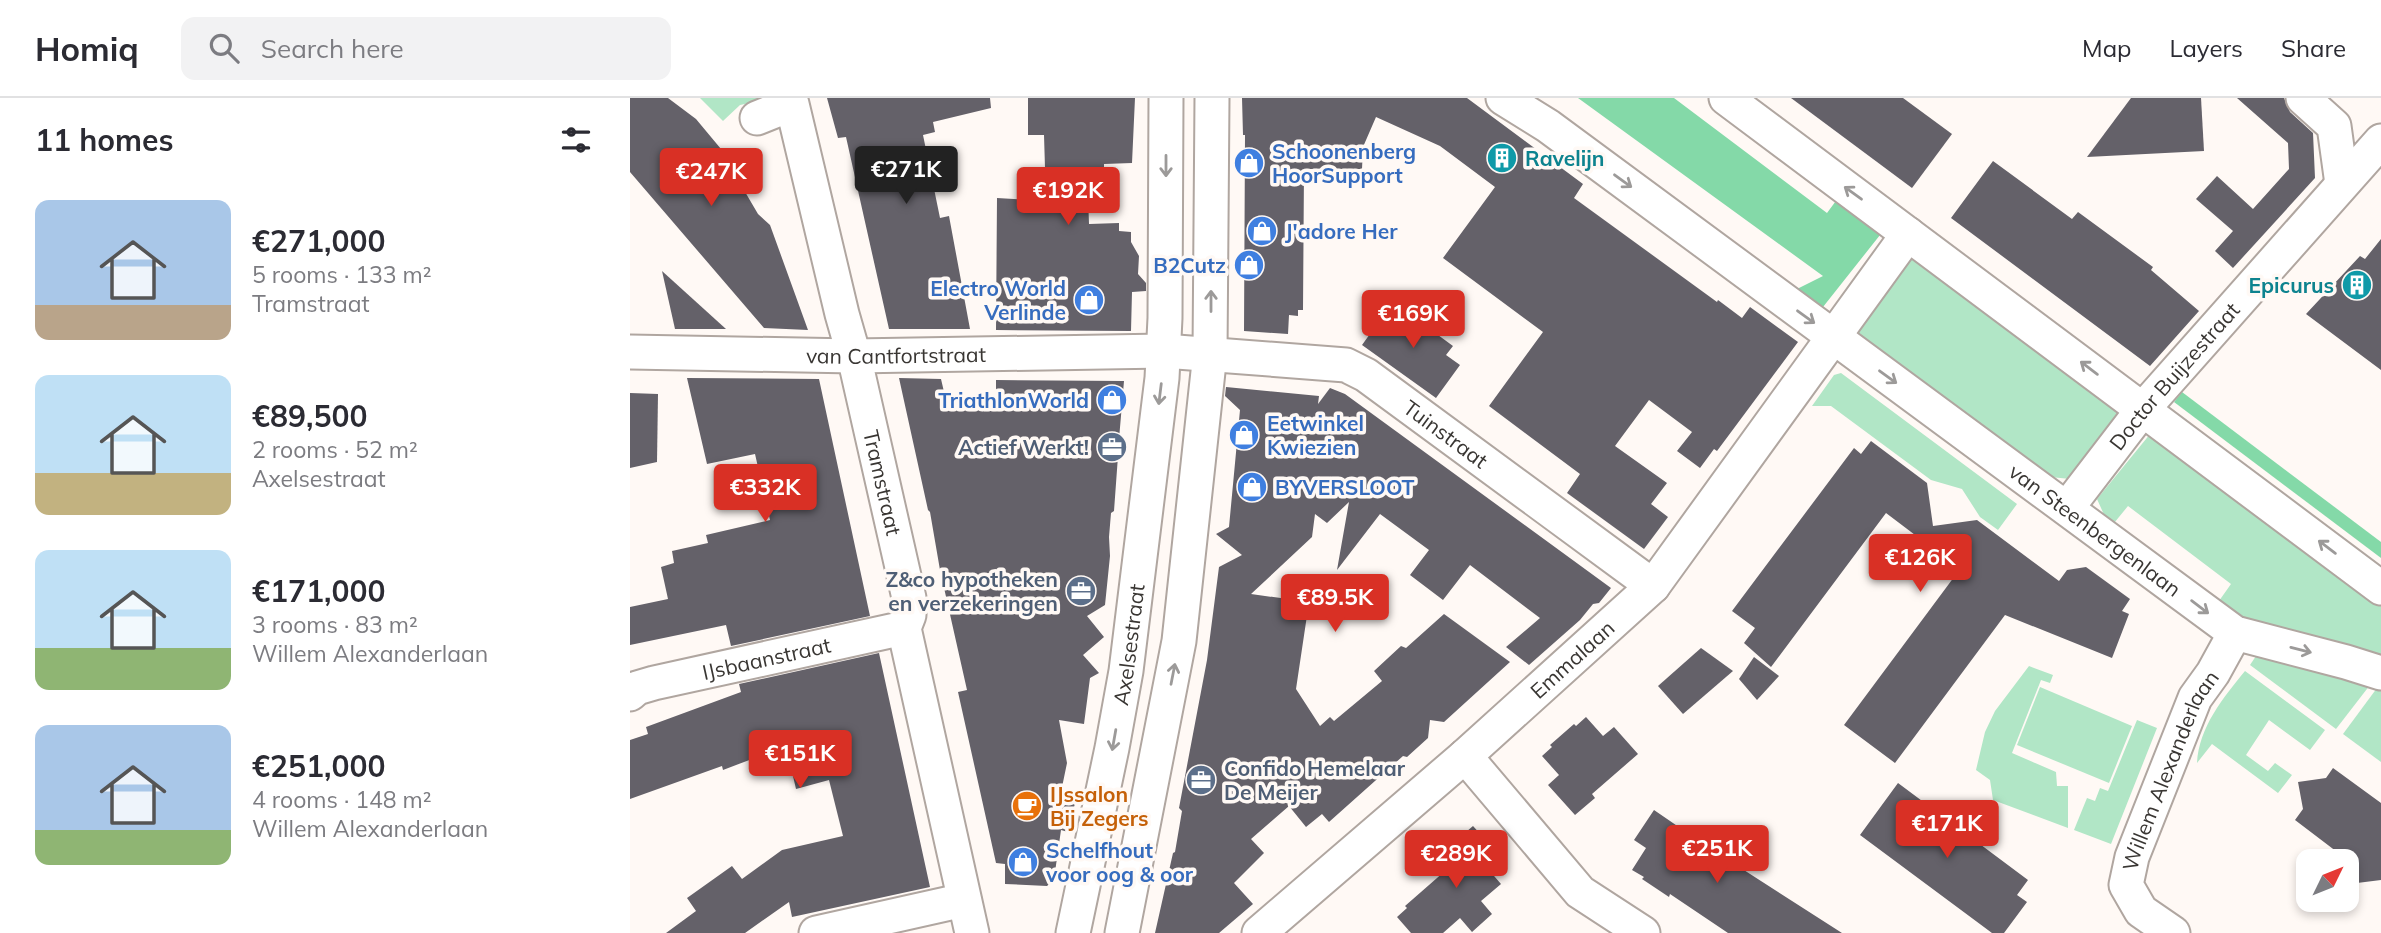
<!DOCTYPE html>
<html lang="en">
<head>
<meta charset="utf-8">
<style>
  body { margin:0; font-family:Mulish,sans-serif; background:#f2f2f3; color:#2b2b33; height:100vh; display:flex; flex-direction:column; font-size:26px; white-space:nowrap }
  * { box-sizing:border-box; margin:0 }
  p { font-size:23px; color:#7c7c81 }
  .icon { flex:none; width:38px; height:38px; fill:none; stroke:currentColor; stroke-width:2; stroke-linecap:round; stroke-linejoin:round }
  .map { position:relative; flex:1; overflow:hidden }
  .details { display:flex; flex-direction:column; background:#fff; width:630px }
  .details>* { flex:none }
  .needle { width:46px; rotate:47deg }
  .tools { position:absolute; left:1666px; top:751px; display:grid; gap:14px }
  .tools a { display:grid; place-items:center; width:63px; height:63px; border-radius:14px; background:#fff; box-shadow:0 4px 10px #0003; font-size:35px }
  .price { position:absolute; translate:-50% -60px; padding:0 16px; border-radius:7px; background:#d93025; color:#fff; font-size:23px; line-height:46px; filter:drop-shadow(0 2px 4px #0008) }
  .price::after { content:''; position:absolute; left:50%; top:42px; width:21px; height:16px; margin-left:-10px; background:inherit; clip-path:polygon(0 0,100% 0,50% 100%) }
  .price.active { background:#222; color:#fff }
  ul { padding:0; list-style:none }
  li { display:flex; align-items:center; gap:21px; height:175px; padding:0 35px }
  li span { display:grid; place-items:center; flex:none; width:196px; height:140px; border-radius:14px; color:#555 }
  li>.icon { margin-inline-start:auto }
  span .icon { width:84px; height:84px; fill:#fffc; stroke-width:1 }
  li b { font-size:30px }
  h2 { display:flex; justify-content:space-between; align-items:center; height:84px; padding:0 35px; font-size:30px }
  header { display:flex; align-items:center; gap:42px; box-sizing:border-box; height:98px; padding:0 35px; background:#fff; border-bottom:2px solid #e1e1e2 }
  header strong { font-size:33px }
  nav { display:flex; gap:38px; margin-inline-start:auto; font-size:24px }
  .search { width:490px; height:63px; background:#f2f2f3; display:flex; align-items:center; gap:18px; box-sizing:border-box; padding:0 24px; border-radius:14px; color:#7c7c81; font-size:26px }
  main { display:flex; flex:1; min-height:0 }
  .map>svg:first-child { display:block }
</style>
</head>
<body>
<header>
<strong>Homiq</strong>
<div class="search"><svg class="icon" aria-label="search" viewBox="0 0 24 24"><circle cx="10" cy="10" r="6"/><path d="M15 15l6 6"/></svg>Search here</div>
<nav><a>Map</a><a>Layers</a><a>Share</a></nav>
</header>
<main>
<section class="details">
<h2>11 homes<svg class="icon" aria-label="filters" viewBox="0 0 24 24"><path d="M4 7h16M4 17h16"/><circle cx="9" cy="7" r="2"/><circle cx="15" cy="17" r="2"/></svg></h2>
<ul>
<li><span style="background:linear-gradient(#a9c7e8 75%,#b9a48a 0)"><svg class="icon" aria-label="home" viewBox="0 0 24 24"><path d="M3 11l9-7 9 7M6 9v11h12V9"/></svg></span><div><b>€271,000</b><p>5 rooms · 133 m²</p><p>Tramstraat</p></div></li>
<li><span style="background:linear-gradient(#bfe0f5 70%,#c2b280 0)"><svg class="icon" aria-label="home" viewBox="0 0 24 24"><path d="M3 11l9-7 9 7M6 9v11h12V9"/></svg></span><div><b>€89,500</b><p>2 rooms · 52 m²</p><p>Axelsestraat</p></div></li>
<li><span style="background:linear-gradient(#bfe0f5 70%,#8fb573 0)"><svg class="icon" aria-label="home" viewBox="0 0 24 24"><path d="M3 11l9-7 9 7M6 9v11h12V9"/></svg></span><div><b>€171,000</b><p>3 rooms · 83 m²</p><p>Willem Alexanderlaan</p></div></li>
<li><span style="background:linear-gradient(#a9c7e8 75%,#8fb573 0)"><svg class="icon" aria-label="home" viewBox="0 0 24 24"><path d="M3 11l9-7 9 7M6 9v11h12V9"/></svg></span><div><b>€251,000</b><p>4 rooms · 148 m²</p><p>Willem Alexanderlaan</p></div></li>
</ul>
</section>
<div class="map">
<svg width="1751" height="835" viewBox="0 0 1751 835">
  <rect width="100%" height="100%" fill="#fff9f5"/>
  <!-- green -->
  <g fill="#b1e6c6">
    <polygon points="70,0 143,0 110,7 93,23"/>
    <polygon points="1286,153 1496,310 1440,381 1411,378 1223,238"/>
    <polygon points="1211,275 1387,406 1368,432 1350,419 1332,391 1301,382 1201,308 1182,308 1204,277"/>
    <polygon points="1525,330 1751,498 1751,567 1619,530 1584,510 1601,486 1498,408 1480,430 1467,401"/>
    <polygon points="1626,558 1740,587 1706,631 1620,567"/>
    <polygon points="1399,568 1423,577 1420,585 1411,582 1382,655 1426,674 1427,688 1438,688 1438,730 1363,702 1360,682 1346,672 1355,634 1365,613"/>
    <path d="M1615 573 1695 632 1680 652 1639 622 1616 657 1638 673 1645 665 1662 677 1648 695 1582 646 1567 665C1569 629 1593 600 1615 573Z"/>
    <polygon points="1410,589 1502,628 1479,685 1387,647"/>
    <polygon points="1747,590 1751,592 1751,664 1713,636"/>
    <polygon points="1507,622 1527,630 1481,746 1444,732 1457,700 1465,703 1470,690 1478,693"/>
  </g>
  <!-- forest -->
  <g fill="#84d9a8">
    <polygon points="948,0 1044,0 1197,115 1211,96 1227,108 1250,137 1193,209 1167,191 1193,178"/>
    <polygon points="1552,294 1751,444 1751,460 1544,304"/>
  </g>
  <!-- building -->
  <g fill="#646169">
    <polygon points="0,0 38,0 66,21 96,57 95,61 106,78 110,80 111,87 128,116 140,127 178,232 134,230 0,74"/>
    <polygon points="197,0 360,0 361,10 303,24 305,34 293,37 310,120 319,118 340,231 259,231 216,39 208,40"/>
    <polygon points="398,0 505,0 502,65 474,66 474,69 457,70 459,126 489,125 489,133 501,134 501,144 509,158 508,176 516,185 516,193 502,194 501,233 366,232 367,100 416,103 414,37 398,37"/>
    <polygon points="612,0 837,0 953,86 944,100 1087,204 1088,202 1112,220 1120,209 1168,244 1087,353 1084,351 1070,370 1047,353 1062,334 1019,302 985,348 1037,385 1021,406 1038,419 1014,451 937,395 950,376 859,308 913,234 813,160 865,89 810,48 746,19 733,49 732,71 674,71 673,212 668,212 668,218 659,217 658,236 614,233 615,37 613,37"/>
    <polygon points="1161,0 1273,0 1322,36 1282,90"/>
    <polygon points="1501,0 1571,0 1574,53 1457,59"/>
    <polygon points="1607,0 1654,0 1660,14 1683,35 1685,80 1603,170 1585,153 1603,133 1566,101 1587,78 1623,111 1659,71 1658,45"/>
    <polygon points="1363,63 1442,121 1448,114 1523,169 1521,172 1569,213 1520,268 1321,120"/>
    <polygon points="1751,141 1751,272 1676,216 1730,158 1735,161"/>
    <polygon points="32,173 96,231 45,231"/>
    <polygon points="763,204 823,248 816,257 830,267 806,300 732,247"/>
    <polygon points="57,280 189,281 240,518 101,548 96,527 0,547 0,509 38,501 31,469 44,465 42,453 78,445 76,437 140,422 125,356 77,366"/>
    <polygon points="269,280 311,281 318,311 366,301 366,282 494,283 489,341 496,350 488,358 484,413 481,415 479,439 480,458 475,507 457,518 474,539 453,557 469,575 460,580 454,626 429,622 437,665 431,694 447,697 438,734 431,732 424,781 417,788 375,786 375,766 366,765 328,594 337,592 310,472 300,414 298,412"/>
    <polygon points="596,289 689,298 688,306 700,290 715,296 981,490 969,505 963,506 950,522 899,567 876,549 910,520 840,467 813,502 780,477 799,452 750,416 707,472 719,404 697,425 685,416 682,439 621,496 679,504 666,591 690,628 700,619 704,623 752,583 744,573 771,548 776,550 814,516 880,564 814,624 800,622 798,640 777,659 773,658 699,724 692,716 676,729 659,708 621,741 634,755 604,785 623,806 589,835 525,835 543,755 545,754 552,713 549,710 577,562 589,469 612,457 586,436 599,429 610,312 595,298"/>
    <polygon points="0,295 28,296 27,364 0,370"/>
    <polygon points="1241,343 1297,385 1303,428 1347,422 1429,483 1437,472 1456,469 1500,501 1492,513 1499,516 1482,560 1375,517 1265,665 1214,627 1330,471 1256,415 1141,569 1114,545 1125,530 1102,513 1224,350 1231,356"/>
    <polygon points="1071,550 1103,573 1053,616 1028,588"/>
    <polygon points="249,555 300,789 162,819 159,804 115,835 36,835 66,813 57,800 102,768 112,781 152,752 213,738 199,682 166,691 156,648 93,672 92,668 0,701 0,642 18,636 16,629 111,594 109,586"/>
    <polygon points="1124,559 1149,578 1127,602 1109,581"/>
    <polygon points="956,619 973,638 984,629 1008,656 962,696 965,700 945,717 918,687 929,677 912,658 922,649 920,647 944,626 946,628"/>
    <polygon points="1703,670 1751,705 1751,782 1719,786 1715,760 1665,722 1673,711 1668,684 1696,680"/>
    <polygon points="1268,685 1398,782 1387,797 1397,804 1374,835 1362,835 1230,737"/>
    <polygon points="1024,712 1075,747 1212,835 1098,835 1040,796 1039,799 1012,781 1014,779 1002,772 1016,750 1004,742"/>
    <polygon points="843,728 872,760 858,771 871,786 851,803 862,816 842,834 830,820 813,835 781,835 767,819 777,810 775,808 831,759 821,747"/>
  </g>
  <g fill="none" stroke-linecap="round" stroke-linejoin="round">
    <!-- minor casing -->
    <g stroke="#b0a6a0" stroke-width="37">
      <g id="minor">
        <path id="s1" d="M873 0 918 28 1605 535 1716 564 1751 575"/>
        <polyline points="1096,0 1751,490"/>
        <polyline points="1673,0 1704,28 1712,86"/>
        <path id="s2" d="M127 20 162 6 212 216 224 258 279 500V517L274 530 342 835"/>
        <path id="s3" d="M0 254 224 258 534 253 716 267 736 277 1023 488"/>
        <path id="s4" d="M1437 410 1513 311 1751 43"/>
        <path id="s5" d="M0 596 7 590 24 585 274 530"/>
        <polyline points="835,658 950,794 1013,835"/>
        <polyline points="186,835 334,802"/>
        <path id="s6" d="M443 835 482 650 496 573 532 280 535 220 536 0"/>
        <polyline points="492,835 549,543 580,255 582,0"/>
        <path id="s7" d="M629 835 835 658 1023 488 1278 136"/>
        <path id="s8" d="M1543 835 1511 813 1496 787 1502 759 1565 600 1583 575 1605 535"/>
      </g>
    </g>
    <!-- minor -->
    <use href="#minor" stroke="#fff" stroke-width="33"/>
  </g>
  <!-- one-way arrows -->
  <defs><path id="oneway-shaft" d="M-6 0H5M1.5-3L5.5 0L1.5 3" fill="none" stroke-width="1.6" stroke-linecap="round" stroke-linejoin="round" transform="scale(1.75)"/></defs>
  <g stroke="#9c9a99">
    <use href="#oneway-shaft" transform="translate(536 68) rotate(90)"/>
    <use href="#oneway-shaft" transform="translate(993 83) rotate(36)"/>
    <use href="#oneway-shaft" transform="translate(1223 95) rotate(-144)"/>
    <use href="#oneway-shaft" transform="translate(581 203) rotate(-90)"/>
    <use href="#oneway-shaft" transform="translate(1176 219) rotate(36)"/>
    <use href="#oneway-shaft" transform="translate(1459 270) rotate(-143)"/>
    <use href="#oneway-shaft" transform="translate(1258 279) rotate(36)"/>
    <use href="#oneway-shaft" transform="translate(530 296) rotate(97)"/>
    <use href="#oneway-shaft" transform="translate(1697 449) rotate(-143)"/>
    <use href="#oneway-shaft" transform="translate(1570 509) rotate(37)"/>
    <use href="#oneway-shaft" transform="translate(1671 552) rotate(14)"/>
    <use href="#oneway-shaft" transform="translate(543 576) rotate(-79)"/>
    <use href="#oneway-shaft" transform="translate(484 642) rotate(100)"/>
  </g>
  <!-- icons -->
  <defs>
    <g id="building-disc" transform="scale(1.575)"><circle r="9.5" fill="#0f9aa8" stroke="#fff9f5"/><path d="M-4-6H4V6H1V3H-1V6H-4ZM-2.5-4.3h1.7v1.8h-1.7ZM.8-4.3h1.7v1.8H.8ZM-2.5-1h1.7V.8h-1.7ZM.8-1h1.7V.8H.8Z" fill="#fff"/></g>
    <g id="shop-disc" transform="scale(1.575)"><circle r="9.5" fill="#3f7fe0" stroke="#fff9f5"/><path d="M-5-2.5h2.3a2.7 3.5 0 0 1 5.4 0H5L5.5 6h-11ZM-1.5-2.5h3a1.5 2.3 0 0 0-3 0Z" fill="#fff"/></g>
    <g id="office-disc" transform="scale(1.575)"><circle r="9.5" fill="#5c6f8a" stroke="#fff9f5"/><path d="M-6-3h4V-5.5h4V-3h4V5H-6ZM-1-4.5V-3h2v-1.5ZM-6 0V1H6V0Z" fill="#fff"/></g>
    <g id="cafe-disc" transform="scale(1.575)"><circle r="9.5" fill="#e8710a" stroke="#fff9f5"/><path d="M-5.5-4.5H6V0H3Q3 3.5 0 3.5H-2.5Q-5.5 3.5-5.5 0ZM3-3.2v2h1.7v-2ZM-6 4.5H4V6H-6Z" fill="#fff"/></g>
  </defs>
  <g fill-rule="evenodd">
    <use href="#building-disc" x="872" y="60"/>
    <use href="#shop-disc" x="619" y="65"/>
    <use href="#shop-disc" x="632" y="133"/>
    <use href="#shop-disc" x="619" y="167"/>
    <use href="#building-disc" x="1727" y="187"/>
    <use href="#shop-disc" x="459" y="202"/>
    <use href="#shop-disc" x="482" y="302"/>
    <use href="#shop-disc" x="614" y="337"/>
    <use href="#office-disc" x="482" y="349"/>
    <use href="#shop-disc" x="622" y="389"/>
    <use href="#office-disc" x="451" y="493"/>
    <use href="#office-disc" x="571" y="682"/>
    <use href="#cafe-disc" x="397" y="708"/>
    <use href="#shop-disc" x="393" y="764"/>
  </g>
  <g text-anchor="middle" dominant-baseline="central" stroke-width="7" stroke-linejoin="round" paint-order="stroke">
    <!-- shop labels -->
    <g font-size="21" font-weight="bold" fill="#366cbe" stroke="#fff9f5" text-anchor="start">
      <text x="642" y="53">Schoonenberg<tspan x="642" dy="24">HoorSupport</tspan></text>
      <text x="655" y="133">J'adore Her</text>
      <text x="596" y="167" text-anchor="end">B2Cutz</text>
      <text x="436" y="190" text-anchor="end">Electro World<tspan x="436" dy="24">Verlinde</tspan></text>
      <text x="459" y="302" text-anchor="end">TriathlonWorld</text>
      <text x="637" y="325">Eetwinkel<tspan x="637" dy="24">Kwiezien</tspan></text>
      <text x="645" y="389">BYVERSLOOT</text>
      <text x="416" y="752">Schelfhout<tspan x="416" dy="24">voor oog &amp; oor</tspan></text>
    </g>
    <!-- culture labels -->
    <g font-size="21" font-weight="bold" fill="#0d838f" stroke="#fff9f5" text-anchor="start">
      <text x="895" y="60">Ravelijn</text>
      <text x="1704" y="187" text-anchor="end">Epicurus</text>
    </g>
    <!-- street labels -->
    <g font-size="21" fill="#393633" stroke="#fff9f5">
      <text stroke="none"><textPath href="#s3" startOffset="266">van Cantfortstraat</textPath></text>
      <text stroke="none"><textPath href="#s4" startOffset="170">Doctor Buijzestraat</textPath></text>
      <text stroke="none"><textPath href="#s3" startOffset="838">Tuinstraat</textPath></text>
      <text stroke="none"><textPath href="#s2" startOffset="427">Tramstraat</textPath></text>
      <text stroke="none"><textPath href="#s1" startOffset="733">van Steenbergenlaan</textPath></text>
      <text stroke="none"><textPath href="#s6" startOffset="294">Axelsestraat</textPath></text>
      <text stroke="none"><textPath href="#s5" startOffset="142">IJsbaanstraat</textPath></text>
      <text stroke="none"><textPath href="#s7" startOffset="416">Emmalaan</textPath></text>
      <text stroke="none"><textPath href="#s8" startOffset="192">Willem Alexanderlaan</textPath></text>
    </g>
    <!-- service labels -->
    <g font-size="21" font-weight="bold" fill="#4e5e75" stroke="#fff9f5" text-anchor="end">
      <text x="459" y="349">Actief Werkt!</text>
      <text x="428" y="481">Z&amp;co hypotheken<tspan x="428" dy="24">en verzekeringen</tspan></text>
      <text x="594" y="670" text-anchor="start">Confido Hemelaar<tspan x="594" dy="24">De Meijer</tspan></text>
    </g>
    <!-- food labels -->
    <g font-size="21" font-weight="bold" fill="#c56008" stroke="#fff9f5" text-anchor="start">
      <text x="420" y="696">IJssalon<tspan x="420" dy="24">Bij Zegers</tspan></text>
    </g>
  </g>
</svg>
<div class="tools">
<a><svg class="needle" viewBox="-14 -14 28 28"><path d="M0-13l5 13h-10z" fill="#e53935"/><path d="M0 13l5-13h-10z" fill="#7c7c81"/></svg></a>
</div>
<b class="price active" style="left:276px;top:108px">€271K</b>
<b class="price" style="left:81px;top:110px">€247K</b>
<b class="price" style="left:438px;top:129px">€192K</b>
<b class="price" style="left:783px;top:252px">€169K</b>
<b class="price" style="left:135px;top:426px">€332K</b>
<b class="price" style="left:1290px;top:496px">€126K</b>
<b class="price" style="left:705px;top:536px">€89.5K</b>
<b class="price" style="left:170px;top:692px">€151K</b>
<b class="price" style="left:1317px;top:762px">€171K</b>
<b class="price" style="left:1087px;top:787px">€251K</b>
<b class="price" style="left:826px;top:792px">€289K</b>
</div>
</main>
</body>
</html>
